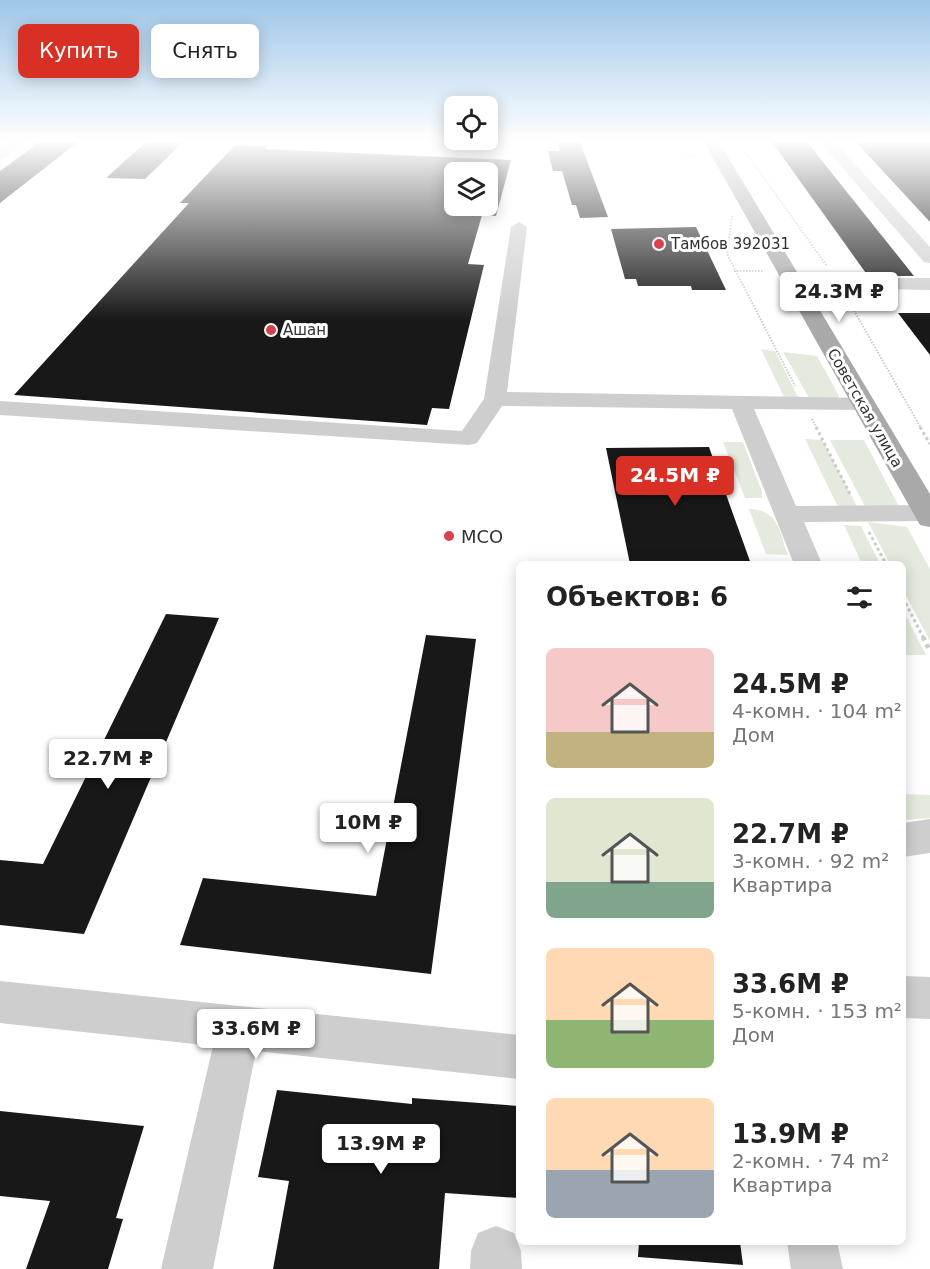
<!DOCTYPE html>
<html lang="ru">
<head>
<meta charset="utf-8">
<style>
  body { margin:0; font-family:"DejaVu Sans",sans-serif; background:#f2f2f2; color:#222; height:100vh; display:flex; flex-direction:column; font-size:22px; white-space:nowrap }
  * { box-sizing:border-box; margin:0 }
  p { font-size:20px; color:#767676 }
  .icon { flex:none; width:33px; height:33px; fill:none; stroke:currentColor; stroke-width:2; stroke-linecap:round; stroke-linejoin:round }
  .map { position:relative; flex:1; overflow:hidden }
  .details { position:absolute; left:516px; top:561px; width:390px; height:684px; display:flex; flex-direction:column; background:#fff; border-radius:9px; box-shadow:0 3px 15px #0003 }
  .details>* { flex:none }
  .guide { position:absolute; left:18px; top:24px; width:408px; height:54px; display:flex; gap:12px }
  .buttons { position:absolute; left:444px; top:96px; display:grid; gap:12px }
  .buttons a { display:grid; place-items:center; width:54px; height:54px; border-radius:9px; background:#fff; box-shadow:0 3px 15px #0003; font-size:30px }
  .price { position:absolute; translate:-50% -51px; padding:0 14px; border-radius:6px; background:#fff; color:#222; font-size:20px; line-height:39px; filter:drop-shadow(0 2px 3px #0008) }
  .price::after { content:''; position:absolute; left:50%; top:36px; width:18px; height:14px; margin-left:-9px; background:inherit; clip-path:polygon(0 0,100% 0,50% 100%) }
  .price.active { background:#d93025; color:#fff }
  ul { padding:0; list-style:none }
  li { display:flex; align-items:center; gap:18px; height:150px; padding:0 30px }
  li span { display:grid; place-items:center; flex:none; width:168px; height:120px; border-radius:9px; color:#555 }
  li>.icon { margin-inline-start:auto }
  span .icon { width:72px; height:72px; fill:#fffc; stroke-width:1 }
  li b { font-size:26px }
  h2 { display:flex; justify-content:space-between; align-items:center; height:72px; padding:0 30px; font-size:26px }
  .tag { padding:0 21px; border-radius:9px; background:#fff; box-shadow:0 3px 15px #0003; font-size:21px; line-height:54px }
  .tag.active { background:#d93025; color:#fff }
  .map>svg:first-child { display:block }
</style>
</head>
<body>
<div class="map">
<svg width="930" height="1269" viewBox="0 0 930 1269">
  <rect width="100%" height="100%" fill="#fff"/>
  <!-- green -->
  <g fill="#e4eade">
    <polygon points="761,349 775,351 802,405 785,399"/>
    <polygon points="783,352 817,356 839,396 837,400 813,405"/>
    <polygon points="805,439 822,440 861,514 842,515"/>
    <polygon points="830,440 864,440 898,505 869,514"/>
    <polygon points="723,442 743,442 762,492 762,498 745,498"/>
    <path d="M749 509C779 510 779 531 788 555L766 554Z"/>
    <polygon points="868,522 907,527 930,569 930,641 903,590 903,564 890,564"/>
    <polygon points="844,525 861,526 880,564 862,564"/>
    <polygon points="903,610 926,655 907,655 903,647"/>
    <polygon points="903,794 930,795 930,818 903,820"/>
  </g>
  <!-- building -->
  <g fill="#181818" fill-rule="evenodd">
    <polygon points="33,142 78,142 0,203 0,171 33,147"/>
    <polygon points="146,142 183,142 145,179 106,178"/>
    <polygon points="558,142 580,142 608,217 580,218 576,205 572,205 562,171 553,171 548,151 560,151"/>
    <polygon points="772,142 807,142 914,276 868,276"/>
    <polygon points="856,142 930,142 930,222"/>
    <path d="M235 145 267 146 265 149 511 160 496 216 482 215 468 264 484 265 449 409 432 408 427 425 14 395 189 203H180ZM454 172H488V206H454Z"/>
    <polygon points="696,227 726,290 692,290 691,286 638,286 636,279 625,279 611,229"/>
    <polygon points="898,313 930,313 930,355"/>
    <polygon points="709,447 751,564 630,564 606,448"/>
    <polygon points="166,614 219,618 84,934 0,925 0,860 43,864"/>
    <polygon points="426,635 476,639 431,974 180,945 203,878 376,896"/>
    <polygon points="277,1090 412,1104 412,1098 519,1106 519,1198 445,1193 439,1269 273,1269 289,1181 258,1177"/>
    <polygon points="0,1111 144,1126 116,1218 123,1219 108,1269 26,1269 50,1201 0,1196"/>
    <polygon points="639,1242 740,1242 743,1265 638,1257"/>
  </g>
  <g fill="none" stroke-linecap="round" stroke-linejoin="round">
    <!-- path-far2 -->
    <g stroke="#cbcbcb" stroke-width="2" stroke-dasharray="1.5 1.5" stroke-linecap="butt">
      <polyline points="676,142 681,155 699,157"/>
      <polyline points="738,142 827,266"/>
      <polyline points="732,216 727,254 795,386"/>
      <polyline points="734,271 764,271"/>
      <polyline points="848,300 921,428"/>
      <polyline points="812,419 817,428"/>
    </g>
    <!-- path-far1 -->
    <g stroke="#cbcbcb" stroke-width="3" stroke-dasharray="3 3" stroke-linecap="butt">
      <polyline points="816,427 851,496"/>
      <polyline points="920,427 930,444"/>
      <polyline points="869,532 886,564"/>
      <polyline points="903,598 924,639"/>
    </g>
    <!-- path -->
    <polyline stroke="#cbcbcb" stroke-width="4.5" stroke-dasharray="4 4" stroke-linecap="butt" points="923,637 930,651"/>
    <!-- minor -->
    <g fill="#cecece" fill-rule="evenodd">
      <polygon points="10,142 26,142 0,160 0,149"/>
      <polygon points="820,142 835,142 930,247 930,263 924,262"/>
      <polygon points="519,222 527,227 507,392 870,398 873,403 870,408 862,410 754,409 796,506 927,505 930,505 930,521 804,522 822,564 794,564 732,409 502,406 477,443 469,445 0,415 0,401 462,431 484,399 511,227"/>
      <polygon points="792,278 930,278 930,290 786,287 783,283 786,279"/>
      <polygon points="930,819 930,853 903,857 903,823"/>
      <polygon points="903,976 930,977 930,1019 903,1018"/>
      <polygon points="0,981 519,1035 519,1079 256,1051 213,1269 161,1269 213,1046 0,1023"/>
      <polygon points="496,1226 514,1233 521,1251 522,1269 470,1269 471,1251 478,1233"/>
      <polygon points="787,1242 837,1242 843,1269 791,1269"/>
    </g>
    <!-- major -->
    <polygon fill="#a9a9a9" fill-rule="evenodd" points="704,142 719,142 930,494 930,527 920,525 916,518"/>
  </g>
  <!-- sky -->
  <linearGradient id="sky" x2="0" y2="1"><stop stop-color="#9ec6e9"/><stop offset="0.44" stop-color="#fff"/><stop offset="1" stop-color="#fff" stop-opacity="0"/></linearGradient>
  <rect width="930" height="320" fill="url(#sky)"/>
  <!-- markers -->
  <g fill="#d9424d" stroke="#fff" stroke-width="2">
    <circle cx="659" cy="244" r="6"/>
    <circle cx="271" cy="330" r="6"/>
    <circle cx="449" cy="536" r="6"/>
  </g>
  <g text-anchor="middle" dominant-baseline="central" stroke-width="6" stroke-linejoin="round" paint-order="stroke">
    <!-- far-poi labels -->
    <g font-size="15" fill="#313131" stroke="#fff" text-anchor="start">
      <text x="671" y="244">Тамбов 392031</text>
      <text x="283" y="330">Ашан</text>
    </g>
    <!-- far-street labels -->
    <g font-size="15" fill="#313131" stroke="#fff">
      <text transform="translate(865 408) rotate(60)">Советская улица</text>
    </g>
    <!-- poi labels -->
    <g font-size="18" fill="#313131" stroke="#fff" text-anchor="start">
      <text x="461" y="536">МСО</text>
    </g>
  </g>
</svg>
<div class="buttons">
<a><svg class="icon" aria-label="locate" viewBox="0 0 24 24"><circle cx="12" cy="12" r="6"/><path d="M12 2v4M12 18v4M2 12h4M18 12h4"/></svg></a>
<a><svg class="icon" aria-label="layers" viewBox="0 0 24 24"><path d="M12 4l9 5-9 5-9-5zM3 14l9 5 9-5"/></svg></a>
</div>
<b class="price" style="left:839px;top:323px">24.3M ₽</b>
<b class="price active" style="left:675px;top:507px">24.5M ₽</b>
<b class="price" style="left:108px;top:790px">22.7M ₽</b>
<b class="price" style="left:368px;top:854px">10M ₽</b>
<b class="price" style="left:256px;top:1060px">33.6M ₽</b>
<b class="price" style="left:381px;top:1175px">13.9M ₽</b>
<div class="guide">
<a class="tag active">Купить</a>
<a class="tag">Снять</a>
</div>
<section class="details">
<h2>Объектов: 6<svg class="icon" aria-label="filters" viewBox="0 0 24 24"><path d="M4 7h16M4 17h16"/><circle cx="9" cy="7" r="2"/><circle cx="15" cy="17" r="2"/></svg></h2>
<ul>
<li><span style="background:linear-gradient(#f6c9c9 70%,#c2b280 0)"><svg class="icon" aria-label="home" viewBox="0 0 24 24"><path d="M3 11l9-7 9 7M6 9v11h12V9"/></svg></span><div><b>24.5M ₽</b><p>4-комн. · 104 m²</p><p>Дом</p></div></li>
<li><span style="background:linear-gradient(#dfe7d0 70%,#7fa58c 0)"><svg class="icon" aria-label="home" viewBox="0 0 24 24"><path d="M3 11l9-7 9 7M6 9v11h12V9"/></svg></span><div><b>22.7M ₽</b><p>3-комн. · 92 m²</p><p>Квартира</p></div></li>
<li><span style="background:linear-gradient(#ffd9b3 60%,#8fb573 0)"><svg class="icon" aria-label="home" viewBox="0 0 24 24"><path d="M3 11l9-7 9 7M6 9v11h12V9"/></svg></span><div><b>33.6M ₽</b><p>5-комн. · 153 m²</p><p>Дом</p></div></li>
<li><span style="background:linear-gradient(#ffd9b3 60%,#9aa5b1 0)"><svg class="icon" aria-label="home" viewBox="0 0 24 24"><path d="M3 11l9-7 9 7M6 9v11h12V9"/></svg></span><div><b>13.9M ₽</b><p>2-комн. · 74 m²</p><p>Квартира</p></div></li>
</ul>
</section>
</div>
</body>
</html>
